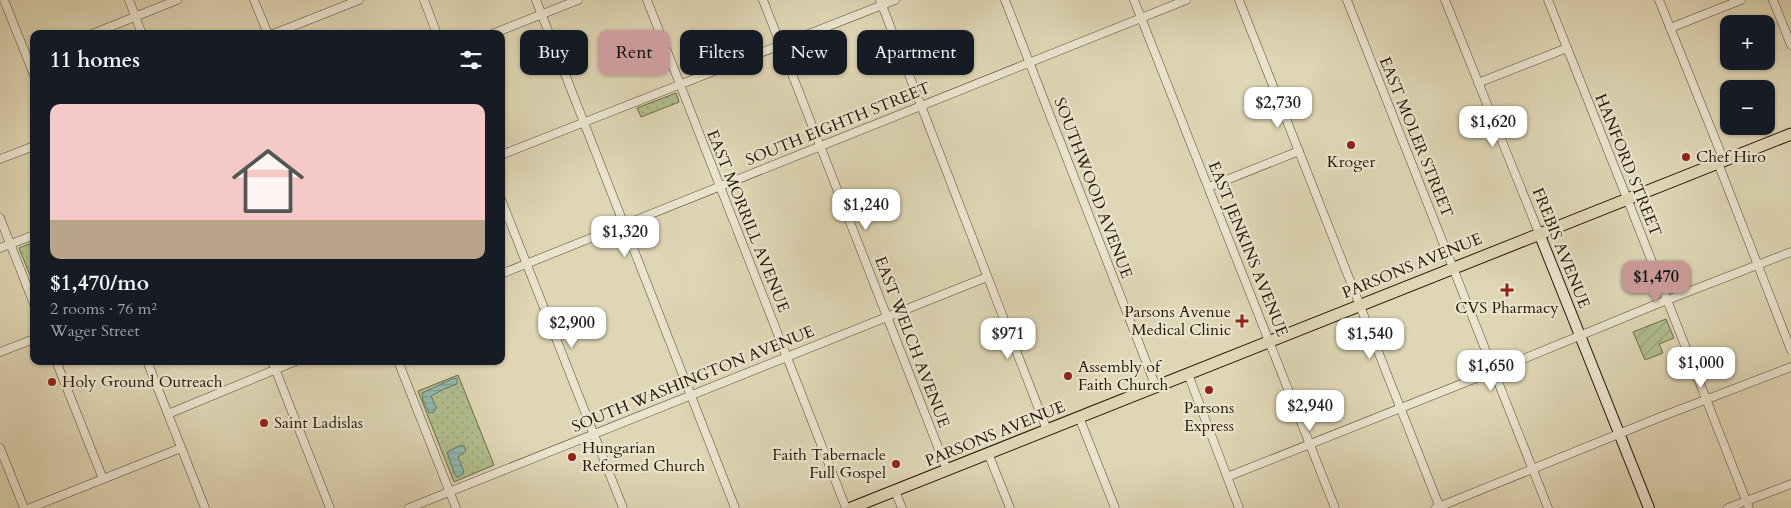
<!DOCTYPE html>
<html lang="en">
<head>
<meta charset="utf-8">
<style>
  body { margin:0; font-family:Cardo,serif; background:#242831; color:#f1f3f6; height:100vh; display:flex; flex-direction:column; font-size:19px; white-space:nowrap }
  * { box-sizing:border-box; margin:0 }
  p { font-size:16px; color:#9ea1a6 }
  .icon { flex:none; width:28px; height:28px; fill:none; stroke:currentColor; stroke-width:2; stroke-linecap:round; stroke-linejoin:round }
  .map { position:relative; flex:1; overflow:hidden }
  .sheet { position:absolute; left:30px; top:30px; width:475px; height:335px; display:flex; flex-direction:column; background:#171b24; border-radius:10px; box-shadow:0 1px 4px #0004 }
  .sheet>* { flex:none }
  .banner { position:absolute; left:520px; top:30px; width:475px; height:45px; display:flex; gap:10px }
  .tools { position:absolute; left:1720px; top:15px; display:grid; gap:10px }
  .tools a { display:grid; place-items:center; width:55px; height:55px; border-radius:10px; background:#171b24; box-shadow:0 1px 4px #0004; font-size:25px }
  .price { position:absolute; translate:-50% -42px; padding:0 11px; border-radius:10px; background:#fff; color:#222; font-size:16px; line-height:32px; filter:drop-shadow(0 1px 2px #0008) }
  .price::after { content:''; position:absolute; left:50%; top:30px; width:15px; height:11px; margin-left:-8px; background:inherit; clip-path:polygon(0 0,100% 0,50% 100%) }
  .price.on { background:#c59692; color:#111 }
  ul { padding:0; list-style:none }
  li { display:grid; align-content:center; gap:10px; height:265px; padding:0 20px }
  li span { display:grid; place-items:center; height:155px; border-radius:10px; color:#555 }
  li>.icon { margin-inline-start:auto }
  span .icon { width:90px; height:90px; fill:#fffc; stroke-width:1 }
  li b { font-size:21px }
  h2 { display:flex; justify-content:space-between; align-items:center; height:60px; padding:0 20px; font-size:21px }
  .chip { padding:0 18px; border-radius:10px; background:#171b24; box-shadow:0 1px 4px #0004; font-size:18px; line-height:45px }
  .chip.on { background:#c59692; color:#111 }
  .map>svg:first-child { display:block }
</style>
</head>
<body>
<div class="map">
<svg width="1791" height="508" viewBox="0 0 1791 508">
  <defs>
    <pattern id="park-dots" width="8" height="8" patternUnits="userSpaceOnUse" patternTransform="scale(1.25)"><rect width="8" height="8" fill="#b1be8d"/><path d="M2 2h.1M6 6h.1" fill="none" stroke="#98a278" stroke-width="1.8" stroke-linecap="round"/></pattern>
    <pattern id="garden-furrows" width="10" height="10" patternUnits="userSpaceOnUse" patternTransform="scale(1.25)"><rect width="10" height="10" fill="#b1be8d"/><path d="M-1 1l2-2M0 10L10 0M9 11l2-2" fill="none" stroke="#98a278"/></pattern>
    <pattern id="water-rules" width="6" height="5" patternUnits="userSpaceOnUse" patternTransform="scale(1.25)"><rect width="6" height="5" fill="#93b9ae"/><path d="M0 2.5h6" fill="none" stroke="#7f9e94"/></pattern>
  </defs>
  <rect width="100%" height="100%" fill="#dfd6b5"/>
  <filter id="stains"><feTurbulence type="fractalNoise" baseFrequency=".004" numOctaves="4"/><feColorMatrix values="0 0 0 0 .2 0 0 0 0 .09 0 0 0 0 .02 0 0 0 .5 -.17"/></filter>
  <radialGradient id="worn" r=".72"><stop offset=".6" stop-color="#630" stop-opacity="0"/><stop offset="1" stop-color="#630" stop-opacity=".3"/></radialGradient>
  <!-- park -->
  <g fill="url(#park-dots)" stroke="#6c6a49">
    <polygon points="676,93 679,102 641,117 637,108"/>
    <polygon points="34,242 34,285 19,248"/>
    <polygon points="458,375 494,465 454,482 418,391"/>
  </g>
  <!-- garden -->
  <polygon fill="url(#garden-furrows)" stroke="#6c6a49" points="1666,319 1674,338 1659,344 1663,353 1645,360 1633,332"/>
  <!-- water -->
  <g fill="url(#water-rules)" stroke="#68776a">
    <polygon points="454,378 457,379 457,384 444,389 431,396 436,407 434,412 429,413 423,400 422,393"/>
    <polygon points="461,445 464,446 466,451 458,457 464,472 462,475 458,477 455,475 447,452"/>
  </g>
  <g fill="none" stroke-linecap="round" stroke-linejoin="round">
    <!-- minor casing -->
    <g stroke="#564531" stroke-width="9">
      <g id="minor">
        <polyline points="4,0 34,75"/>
        <polyline points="129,0 142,34"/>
        <polyline points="254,0 268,34"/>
        <polyline points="424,0 437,34"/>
        <polyline points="536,0 735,508"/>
        <polyline points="647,0 846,508"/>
        <polyline points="763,0 947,470"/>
        <polyline points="880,0 1047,430"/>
        <polyline points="1005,0 1156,387"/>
        <polyline points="1134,0 1335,508"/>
        <polyline points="1239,0 1440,508"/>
        <polyline points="1347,0 1548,508"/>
        <polyline points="1445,0 1539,233"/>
        <polyline points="1548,0 1630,206 1749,508"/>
        <polyline points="1659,0 1724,161"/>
        <polyline points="1773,0 1791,45"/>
        <polyline points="1670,28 1741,0"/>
        <polyline points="92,34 177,0"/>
        <polyline points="273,34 359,0"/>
        <polyline points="492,34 578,0"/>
        <polyline points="1478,83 1567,48"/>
        <polyline points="501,155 895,0"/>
        <polyline points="0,159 34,146"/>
        <polyline points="1718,163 1791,350"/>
        <polyline points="1209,187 1299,151"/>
        <polyline points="501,199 623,508"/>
        <polyline points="0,218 34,304"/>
        <polyline points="0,248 34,235"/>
        <polyline points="501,274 1186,0"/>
        <polyline points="0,352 34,339"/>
        <polyline points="56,361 103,479"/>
        <polyline points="147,361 205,508"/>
        <polyline points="272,361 330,508"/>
        <polyline points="398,361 456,508"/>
        <polyline points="1188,374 1239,508"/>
        <polyline points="168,414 296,361"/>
        <polyline points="1079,417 1115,508"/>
        <polyline points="0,448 24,508"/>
        <polyline points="988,453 1010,508"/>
        <polyline points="1227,477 1494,371 1662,302 1791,252"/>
        <polyline points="895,491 902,508"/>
        <polyline points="30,508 181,448"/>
        <polyline points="409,508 987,277"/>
        <polyline points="1436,508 1663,416 1791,367"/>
        <polyline points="1728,508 1791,484"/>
      </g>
    </g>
    <!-- secondary casing -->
    <g stroke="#281505" stroke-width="12">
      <polyline id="secondary" points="1539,233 1649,508"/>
    </g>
    <!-- primary casing -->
    <g stroke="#281505" stroke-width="13">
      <polyline id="primary" points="851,508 1791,134"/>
    </g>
    <!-- minor -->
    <use href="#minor" stroke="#eae4cf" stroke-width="8"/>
    <!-- secondary -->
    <use href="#secondary" stroke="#eae4cf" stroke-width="10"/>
    <!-- primary -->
    <use href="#primary" stroke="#dfd6b5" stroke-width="11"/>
  </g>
  <!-- markers -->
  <g fill="#8f2418" stroke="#eae4cf" stroke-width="2">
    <circle cx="1351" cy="145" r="5"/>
    <circle cx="1686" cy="157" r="5"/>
    <path d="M1504.5 282.5h5v5h5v5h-5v5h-5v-5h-5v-5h5z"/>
    <path d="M1239.5 313.5h5v5h5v5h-5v5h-5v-5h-5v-5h5z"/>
    <circle cx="1068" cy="376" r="5"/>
    <circle cx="52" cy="382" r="5"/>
    <circle cx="1209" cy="390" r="5"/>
    <circle cx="264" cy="423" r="5"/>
    <circle cx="572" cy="457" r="5"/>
    <circle cx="896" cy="464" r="5"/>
  </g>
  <g text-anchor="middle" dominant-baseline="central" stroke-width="4.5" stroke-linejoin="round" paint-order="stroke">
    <!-- street labels -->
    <g font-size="16" fill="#281505" stroke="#eae4cf">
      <text transform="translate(838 124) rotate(-22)">SOUTH EIGHTH STREET</text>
      <text transform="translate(1416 137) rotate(68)">EAST MOLER STREET</text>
      <text transform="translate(1628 165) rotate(68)">HANFORD STREET</text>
      <text transform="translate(1093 188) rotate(69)">SOUTHWOOD AVENUE</text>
      <text transform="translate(748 221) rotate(68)">EAST MORRILL AVENUE</text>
      <text transform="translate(1561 248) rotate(68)">FREBIS AVENUE</text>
      <text transform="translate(1248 249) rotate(68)">EAST JENKINS AVENUE</text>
      <text transform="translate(1412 266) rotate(-22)">PARSONS AVENUE</text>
      <text transform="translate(912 342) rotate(69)">EAST WELCH AVENUE</text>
      <text transform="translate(693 379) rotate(-22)">SOUTH WASHINGTON AVENUE</text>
      <text transform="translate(995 434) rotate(-22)">PARSONS AVENUE</text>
    </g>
    <!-- poi labels -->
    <g font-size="16" fill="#281505" stroke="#eae4cf" text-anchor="start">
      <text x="1696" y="157">Chef Hiro</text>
      <text x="1351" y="162" text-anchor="middle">Kroger</text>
      <text x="1507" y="308" text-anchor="middle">CVS Pharmacy</text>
      <text x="1231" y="312" text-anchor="end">Parsons Avenue<tspan x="1231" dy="18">Medical Clinic</tspan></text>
      <text x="1078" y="367">Assembly of<tspan x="1078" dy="18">Faith Church</tspan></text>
      <text x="62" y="382">Holy Ground Outreach</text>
      <text x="1209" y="408" text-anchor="middle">Parsons<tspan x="1209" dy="18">Express</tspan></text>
      <text x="274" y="423">Saint Ladislas</text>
      <text x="582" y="448">Hungarian<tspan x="582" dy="18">Reformed Church</tspan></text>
      <text x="886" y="455" text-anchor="end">Faith Tabernacle<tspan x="886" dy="18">Full Gospel</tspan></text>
    </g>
  </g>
  <rect width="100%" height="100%" filter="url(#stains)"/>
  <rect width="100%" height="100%" fill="url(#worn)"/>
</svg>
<div class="tools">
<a>+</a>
<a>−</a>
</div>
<b class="price" style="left:1278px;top:129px">$2,730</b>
<b class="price" style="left:1493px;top:148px">$1,620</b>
<b class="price" style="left:866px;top:231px">$1,240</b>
<b class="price" style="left:625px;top:258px">$1,320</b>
<b class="price on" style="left:1656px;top:303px">$1,470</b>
<b class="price" style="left:572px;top:349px">$2,900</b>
<b class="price" style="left:1008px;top:360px">$971</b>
<b class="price" style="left:1370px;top:360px">$1,540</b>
<b class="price" style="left:1701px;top:389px">$1,000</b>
<b class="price" style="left:1491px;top:392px">$1,650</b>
<b class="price" style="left:1310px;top:432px">$2,940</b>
<div class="banner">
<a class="chip">Buy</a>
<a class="chip on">Rent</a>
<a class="chip">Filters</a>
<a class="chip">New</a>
<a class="chip">Apartment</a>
</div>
<section class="sheet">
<h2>11 homes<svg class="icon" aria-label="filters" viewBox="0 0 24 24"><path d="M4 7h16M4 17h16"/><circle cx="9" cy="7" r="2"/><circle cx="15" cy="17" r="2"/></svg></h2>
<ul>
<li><span style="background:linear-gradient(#f6c9c9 75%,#b9a48a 0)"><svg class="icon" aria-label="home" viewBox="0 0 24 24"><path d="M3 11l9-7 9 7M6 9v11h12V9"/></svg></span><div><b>$1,470/mo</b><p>2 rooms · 76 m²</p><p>Wager Street</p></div></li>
</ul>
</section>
</div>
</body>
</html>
